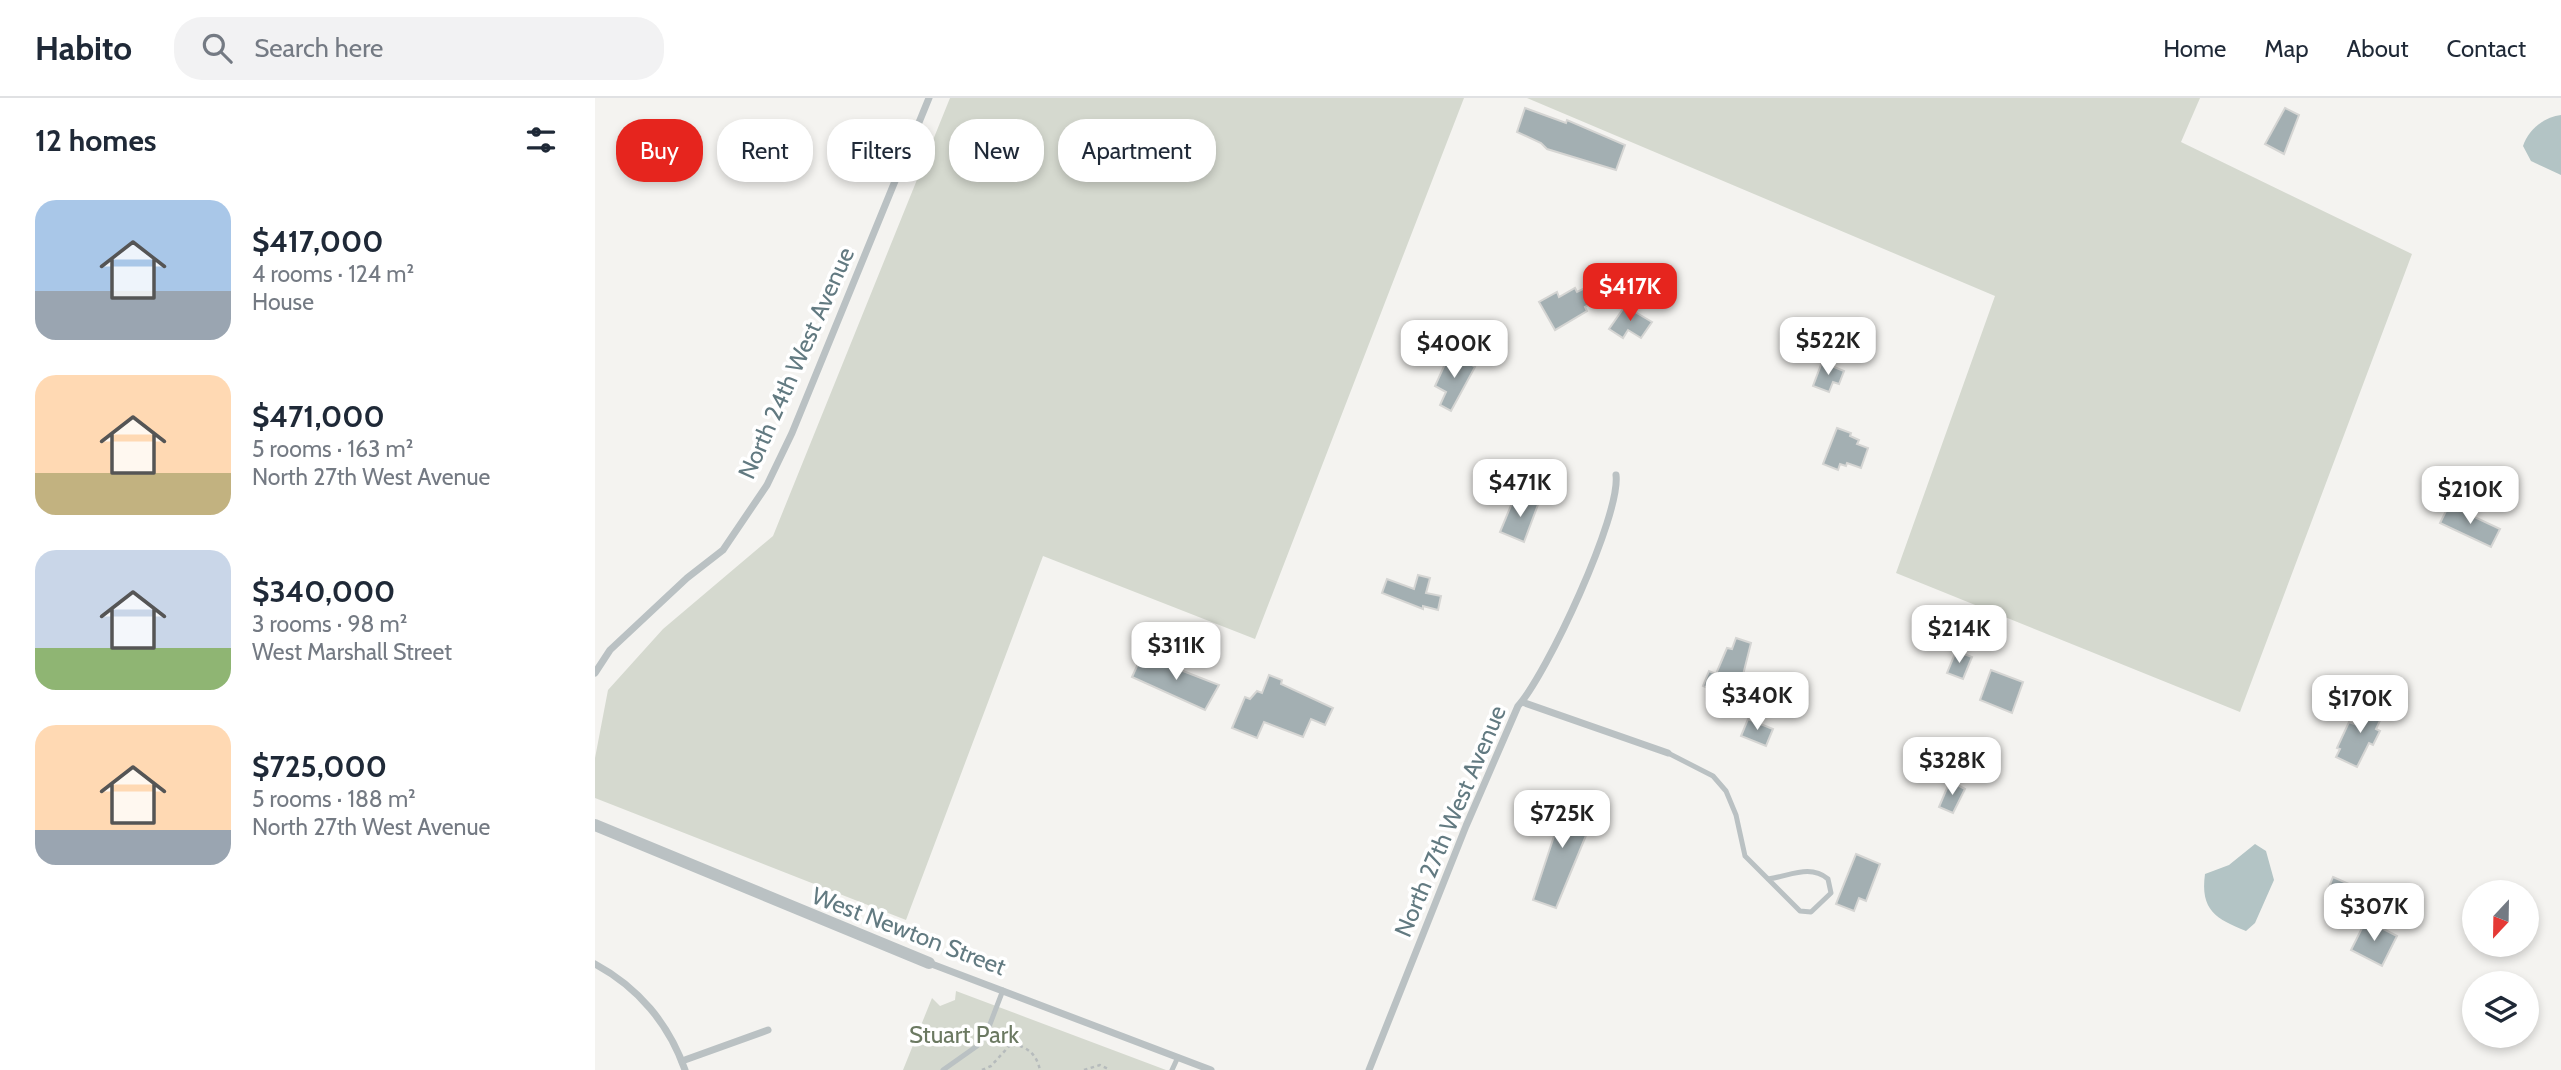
<!DOCTYPE html>
<html lang="en">
<head>
<meta charset="utf-8">
<style>
  body { margin:0; font-family:Cabin,sans-serif; background:#f2f2f3; color:#1f2937; height:100vh; display:flex; flex-direction:column; font-size:26px; white-space:nowrap }
  * { box-sizing:border-box; margin:0 }
  p { font-size:23px; color:#747a83 }
  .icon { flex:none; width:38px; height:38px; fill:none; stroke:currentColor; stroke-width:2; stroke-linecap:round; stroke-linejoin:round }
  .map { position:relative; flex:1; overflow:hidden }
  .panel { display:flex; flex-direction:column; background:#fff; width:595px }
  .panel>* { flex:none }
  .banner { position:absolute; left:21px; top:21px; width:665px; height:63px; display:flex; gap:14px }
  .needle { width:46px; rotate:202deg }
  .fabs { position:absolute; left:1867px; top:782px; display:grid; gap:14px }
  .fabs a { display:grid; place-items:center; width:77px; height:77px; border-radius:50%; background:#fff; box-shadow:0 4px 10px #0003; font-size:35px }
  .price { position:absolute; translate:-50% -60px; padding:0 16px; border-radius:14px; background:#fff; color:#222; font-size:23px; line-height:46px; filter:drop-shadow(0 2px 4px #0008) }
  .price::after { content:''; position:absolute; left:50%; top:42px; width:21px; height:16px; margin-left:-10px; background:inherit; clip-path:polygon(0 0,100% 0,50% 100%) }
  .price.current { background:#e6251e; color:#fff }
  ul { padding:0; list-style:none }
  li { display:flex; align-items:center; gap:21px; height:175px; padding:0 35px }
  li span { display:grid; place-items:center; flex:none; width:196px; height:140px; border-radius:21px; color:#555 }
  li>.icon { margin-inline-start:auto }
  span .icon { width:84px; height:84px; fill:#fffc; stroke-width:1 }
  li b { font-size:30px }
  h2 { display:flex; justify-content:space-between; align-items:center; height:84px; padding:0 35px; font-size:30px }
  .pill { padding:0 24px; border-radius:28px; background:#fff; box-shadow:0 4px 10px #0003; font-size:24px; line-height:63px }
  .pill.current { background:#e6251e; color:#fff }
  header { display:flex; align-items:center; gap:42px; box-sizing:border-box; height:98px; padding:0 35px; background:#fff; border-bottom:2px solid #e0e1e3 }
  header strong { font-size:33px }
  nav { display:flex; gap:38px; margin-inline-start:auto; font-size:24px }
  .search { width:490px; height:63px; background:#f2f2f3; display:flex; align-items:center; gap:18px; box-sizing:border-box; padding:0 24px; border-radius:28px; color:#747a83; font-size:26px }
  main { display:flex; flex:1; min-height:0 }
  .map>svg:first-child { display:block }
</style>
</head>
<body>
<header>
<strong>Habito</strong>
<div class="search"><svg class="icon" aria-label="search" viewBox="0 0 24 24"><circle cx="10" cy="10" r="6"/><path d="M15 15l6 6"/></svg>Search here</div>
<nav><a>Home</a><a>Map</a><a>About</a><a>Contact</a></nav>
</header>
<main>
<section class="panel">
<h2>12 homes<svg class="icon" aria-label="filters" viewBox="0 0 24 24"><path d="M4 7h16M4 17h16"/><circle cx="9" cy="7" r="2"/><circle cx="15" cy="17" r="2"/></svg></h2>
<ul>
<li><span style="background:linear-gradient(#a9c7e8 65%,#9aa5b1 0)"><svg class="icon" aria-label="home" viewBox="0 0 24 24"><path d="M3 11l9-7 9 7M6 9v11h12V9"/></svg></span><div><b>$417,000</b><p>4 rooms · 124 m²</p><p>House</p></div></li>
<li><span style="background:linear-gradient(#ffd9b3 70%,#c2b280 0)"><svg class="icon" aria-label="home" viewBox="0 0 24 24"><path d="M3 11l9-7 9 7M6 9v11h12V9"/></svg></span><div><b>$471,000</b><p>5 rooms · 163 m²</p><p>North 27th West Avenue</p></div></li>
<li><span style="background:linear-gradient(#c9d6e8 70%,#8fb573 0)"><svg class="icon" aria-label="home" viewBox="0 0 24 24"><path d="M3 11l9-7 9 7M6 9v11h12V9"/></svg></span><div><b>$340,000</b><p>3 rooms · 98 m²</p><p>West Marshall Street</p></div></li>
<li><span style="background:linear-gradient(#ffd9b3 75%,#9aa5b1 0)"><svg class="icon" aria-label="home" viewBox="0 0 24 24"><path d="M3 11l9-7 9 7M6 9v11h12V9"/></svg></span><div><b>$725,000</b><p>5 rooms · 188 m²</p><p>North 27th West Avenue</p></div></li>
</ul>
</section>
<div class="map">
<svg width="1966" height="972" viewBox="0 0 1966 972">
  <rect width="100%" height="100%" fill="#f4f3f0"/>
  <!-- green -->
  <g fill="#d5d9cf">
    <polygon points="355,0 869,0 660,541 448,458 311,822 0,700 0,660 13,592 68,531 178,438"/>
    <polygon points="932,0 1605,0 1586,44 1817,156 1645,614 1301,475 1400,198"/>
    <polygon points="361,893 571,972 308,972 337,900 345,908 360,902"/>
  </g>
  <!-- water -->
  <g fill="#b3c4c5">
    <path d="M1966 17V77L1936 63 1928 48C1933 32 1949 19 1966 17Z"/>
    <path d="M1660 746 1671 753 1679 782 1660 825 1651 833C1621 821 1605 812 1610 776L1634 767Z"/>
  </g>
  <!-- building -->
  <g fill="#a3afb2" stroke="#d5d5d3" stroke-width="2">
    <polygon points="930,10 971,25 972,22 1030,47 1021,72 952,51 946,45 922,34"/>
    <polygon points="1690,10 1704,17 1689,56 1670,46"/>
    <polygon points="992,189 1000,203 990,209 992,213 960,232 944,204 962,194 964,199 980,190 982,194"/>
    <polygon points="1030,208 1057,224 1046,240 1033,232 1028,240 1014,231"/>
    <polygon points="855,255 880,269 856,313 845,307 851,294 840,288"/>
    <polygon points="1227,264 1249,273 1244,286 1238,284 1234,294 1218,288"/>
    <polygon points="1242,330 1256,335 1255,338 1264,342 1262,346 1273,350 1266,370 1252,365 1251,368 1245,366 1243,372 1228,366"/>
    <polygon points="930,398 944,404 929,444 905,434 917,405 926,409"/>
    <polygon points="1854,407 1905,431 1896,449 1845,425"/>
    <polygon points="823,477 835,480 831,495 846,498 843,512 828,508 828,511 787,495 792,481 819,491"/>
    <polygon points="1141,540 1156,545 1148,577 1135,605 1116,597 1118,592 1108,588 1114,573 1121,576 1132,550 1137,551"/>
    <polygon points="1361,553 1377,559 1368,581 1352,575"/>
    <polygon points="547,557 624,587 610,612 537,579"/>
    <polygon points="1396,572 1428,584 1417,615 1385,602"/>
    <polygon points="674,577 687,582 686,586 738,610 730,627 716,621 708,639 669,624 662,640 637,630 650,599 655,601 662,593 667,595"/>
    <polygon points="1769,604 1789,614 1781,631 1785,633 1778,647 1774,645 1762,669 1741,659 1745,651 1742,650 1754,624 1759,626"/>
    <polygon points="1153,621 1178,631 1171,648 1146,638"/>
    <polygon points="1355,683 1370,691 1358,715 1344,709"/>
    <polygon points="964,695 983,703 978,716 997,723 961,810 938,802 962,729 952,726"/>
    <polygon points="1261,756 1285,766 1271,803 1264,800 1259,813 1241,806"/>
    <polygon points="1738,779 1754,786 1745,806 1730,799"/>
    <polygon points="1771,822 1802,838 1787,868 1756,852"/>
  </g>
  <g fill="none" stroke-linecap="round" stroke-linejoin="round">
    <!-- path -->
    <g stroke="#b6bbbc" stroke-width="2.5" stroke-dasharray="3.5 3.5" stroke-linecap="butt">
      <path d="M387 972 396 968 417 945C433 950 441 955 445 972"/>
      <polyline points="489,972 505,967 515,972"/>
    </g>
    <!-- service -->
    <g stroke="#bac1c3" stroke-width="5">
      <path d="M1073 655 1118 678 1131 693 1141 717 1150 758 1205 813 1216 814 1236 795 1233 781C1215 766 1195 778 1173 781"/>
      <polyline points="348,972 382,948 392,934 408,892"/>
      <polyline points="577,972 583,959"/>
    </g>
    <!-- minor -->
    <g stroke="#bac1c3" stroke-width="7">
      <polyline points="0,575 15,552 92,480 128,452 172,387 197,335 334,0"/>
      <polyline points="927,604 1073,655"/>
      <polyline points="334,865 616,972"/>
      <path d="M0 866C43 889 74 926 90 972"/>
      <polyline points="87,963 173,932"/>
      <path d="M774 972 871 728 923 608C952 576 1026 417 1021 377"/>
    </g>
    <!-- tertiary -->
    <polyline stroke="#bac1c3" stroke-width="12" points="0,727 334,865"/>
  </g>
  <g text-anchor="middle" dominant-baseline="central" stroke-width="7" stroke-linejoin="round" paint-order="stroke">
    <!-- street labels -->
    <g font-size="24" fill="#627a81" stroke="#fff">
      <text transform="translate(201 265) rotate(-66)">North 24th West Avenue</text>
      <text transform="translate(855 723) rotate(-67)">North 27th West Avenue</text>
      <text transform="translate(314 833) rotate(21)">West Newton Street</text>
    </g>
    <!-- park labels -->
    <g font-size="24" fill="#6b7961" stroke="#fff">
      <text x="369" y="936">Stuart Park</text>
    </g>
  </g>
</svg>
<div class="fabs">
<a><svg class="needle" viewBox="-14 -14 28 28"><path d="M0-13l5 13h-10z" fill="#e53935"/><path d="M0 13l5-13h-10z" fill="#747a83"/></svg></a>
<a><svg class="icon" aria-label="layers" viewBox="0 0 24 24"><path d="M12 4l9 5-9 5-9-5zM3 14l9 5 9-5"/></svg></a>
</div>
<b class="price current" style="left:1035px;top:225px">$417K</b>
<b class="price" style="left:1233px;top:279px">$522K</b>
<b class="price" style="left:859px;top:282px">$400K</b>
<b class="price" style="left:925px;top:421px">$471K</b>
<b class="price" style="left:1875px;top:428px">$210K</b>
<b class="price" style="left:1364px;top:567px">$214K</b>
<b class="price" style="left:581px;top:584px">$311K</b>
<b class="price" style="left:1162px;top:634px">$340K</b>
<b class="price" style="left:1765px;top:637px">$170K</b>
<b class="price" style="left:1357px;top:699px">$328K</b>
<b class="price" style="left:967px;top:752px">$725K</b>
<b class="price" style="left:1779px;top:845px">$307K</b>
<div class="banner">
<a class="pill current">Buy</a>
<a class="pill">Rent</a>
<a class="pill">Filters</a>
<a class="pill">New</a>
<a class="pill">Apartment</a>
</div>
</div>
</main>
</body>
</html>
